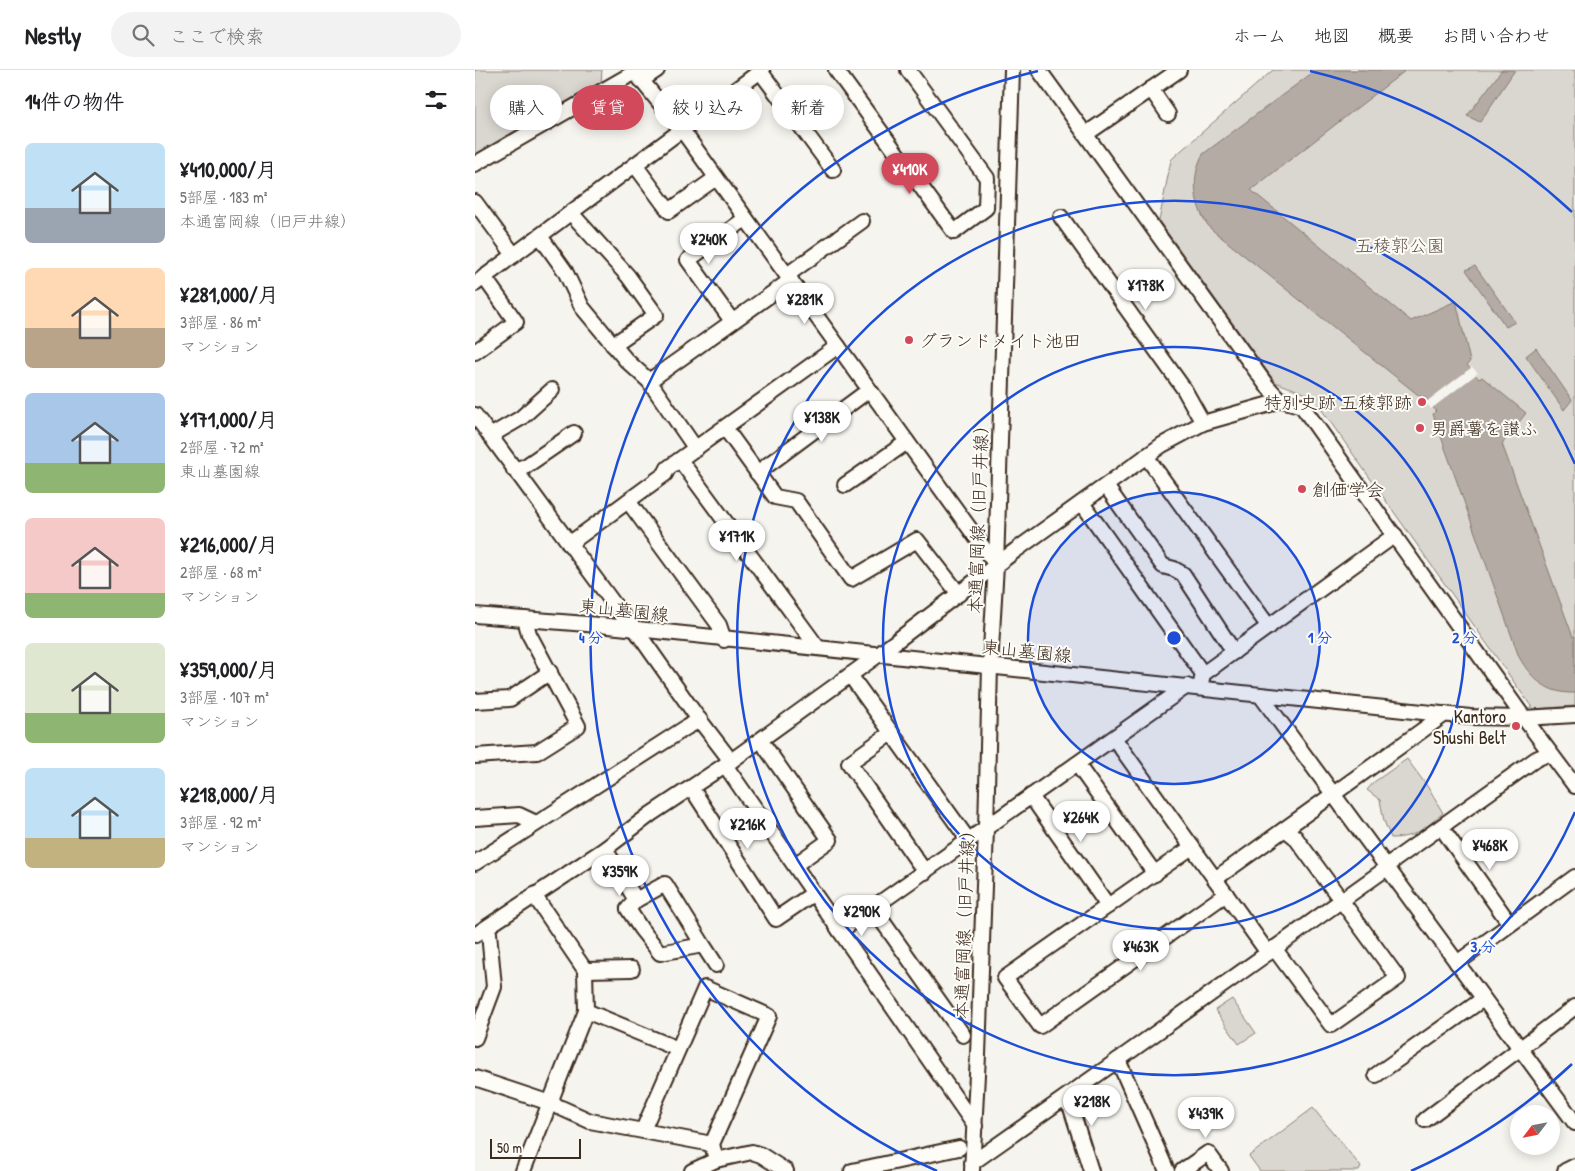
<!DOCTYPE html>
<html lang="ja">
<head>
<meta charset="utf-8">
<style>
  body { margin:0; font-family:"Patrick Hand","Klee One",sans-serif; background:#f2f2f2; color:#202124; height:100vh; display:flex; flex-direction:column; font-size:19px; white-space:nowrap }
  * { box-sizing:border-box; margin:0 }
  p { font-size:16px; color:#757577 }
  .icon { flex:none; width:28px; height:28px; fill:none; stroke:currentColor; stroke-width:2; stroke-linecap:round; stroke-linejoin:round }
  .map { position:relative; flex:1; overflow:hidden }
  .panel { display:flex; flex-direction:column; background:#fff; width:475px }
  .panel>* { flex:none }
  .hud { position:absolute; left:15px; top:15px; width:475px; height:45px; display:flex; gap:10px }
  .needle { width:32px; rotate:238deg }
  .tools { position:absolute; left:1035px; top:1035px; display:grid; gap:10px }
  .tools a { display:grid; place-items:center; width:50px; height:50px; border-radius:50%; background:#fff; box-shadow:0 2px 12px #0003; font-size:25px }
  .scale { position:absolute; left:15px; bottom:12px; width:91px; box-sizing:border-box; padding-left:5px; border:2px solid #3b2a1e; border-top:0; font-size:14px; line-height:18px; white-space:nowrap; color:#3b2a1e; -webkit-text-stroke:4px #fdfcf7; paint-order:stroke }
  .price { position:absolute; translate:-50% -42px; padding:0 11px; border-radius:18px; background:#fff; color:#222; font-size:16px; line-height:32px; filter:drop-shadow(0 1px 2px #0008) }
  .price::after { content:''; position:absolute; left:50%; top:30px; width:15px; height:11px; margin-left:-8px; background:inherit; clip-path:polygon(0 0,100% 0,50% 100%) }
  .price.selected { background:#d1495b; color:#fff }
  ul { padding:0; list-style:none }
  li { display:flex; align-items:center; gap:15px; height:125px; padding:0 25px }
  li span { display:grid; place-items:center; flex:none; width:140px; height:100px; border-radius:8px; color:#555 }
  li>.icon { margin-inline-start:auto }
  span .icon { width:60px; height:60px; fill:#fffc; stroke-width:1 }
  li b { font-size:21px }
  h2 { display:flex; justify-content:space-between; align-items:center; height:60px; padding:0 25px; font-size:21px }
  .chip { padding:0 18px; border-radius:22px; background:#fff; box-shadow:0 2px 12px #0003; font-size:18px; line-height:45px }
  .chip.selected { background:#d1495b; color:#fff }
  header { display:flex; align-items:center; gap:30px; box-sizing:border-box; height:70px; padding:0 25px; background:#fff; border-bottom:1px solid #e0e0e0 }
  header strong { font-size:24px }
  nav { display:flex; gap:28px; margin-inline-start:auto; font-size:18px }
  .search { width:350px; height:45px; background:#f2f2f2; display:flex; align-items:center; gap:12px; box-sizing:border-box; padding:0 18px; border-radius:28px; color:#757577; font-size:19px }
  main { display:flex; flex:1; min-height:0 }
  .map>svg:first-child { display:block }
</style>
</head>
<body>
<header>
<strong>Nestly</strong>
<div class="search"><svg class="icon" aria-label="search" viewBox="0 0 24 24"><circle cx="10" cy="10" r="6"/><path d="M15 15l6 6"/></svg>ここで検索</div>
<nav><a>ホーム</a><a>地図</a><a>概要</a><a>お問い合わせ</a></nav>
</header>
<main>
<section class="panel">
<h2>14件の物件<svg class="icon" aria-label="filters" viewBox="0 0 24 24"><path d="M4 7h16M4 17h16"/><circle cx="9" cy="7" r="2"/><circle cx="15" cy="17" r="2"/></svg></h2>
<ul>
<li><span style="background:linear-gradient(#bfe0f5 65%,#9aa5b1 0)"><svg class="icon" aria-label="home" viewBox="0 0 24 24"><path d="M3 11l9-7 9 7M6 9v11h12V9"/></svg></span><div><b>¥410,000/月</b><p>5部屋 · 183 m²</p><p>本通富岡線（旧戸井線）</p></div></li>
<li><span style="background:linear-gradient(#ffd9b3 60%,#b9a48a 0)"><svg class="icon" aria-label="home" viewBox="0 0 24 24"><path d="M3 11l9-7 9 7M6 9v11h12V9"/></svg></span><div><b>¥281,000/月</b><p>3部屋 · 86 m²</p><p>マンション</p></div></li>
<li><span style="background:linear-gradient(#a9c7e8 70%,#8fb573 0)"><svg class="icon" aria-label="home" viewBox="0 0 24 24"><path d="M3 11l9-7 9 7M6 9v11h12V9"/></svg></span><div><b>¥171,000/月</b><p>2部屋 · 72 m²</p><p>東山墓園線</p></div></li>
<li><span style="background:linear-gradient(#f6c9c9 75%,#8fb573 0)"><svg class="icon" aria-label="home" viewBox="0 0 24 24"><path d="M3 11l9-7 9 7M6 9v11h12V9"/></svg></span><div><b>¥216,000/月</b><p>2部屋 · 68 m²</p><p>マンション</p></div></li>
<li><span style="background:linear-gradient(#dfe7d0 70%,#8fb573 0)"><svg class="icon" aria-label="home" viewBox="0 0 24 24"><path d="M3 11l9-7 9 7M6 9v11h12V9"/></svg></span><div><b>¥359,000/月</b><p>3部屋 · 107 m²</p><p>マンション</p></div></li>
<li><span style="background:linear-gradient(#bfe0f5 70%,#c2b280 0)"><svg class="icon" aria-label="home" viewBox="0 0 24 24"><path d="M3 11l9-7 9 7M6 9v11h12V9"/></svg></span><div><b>¥218,000/月</b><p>3部屋 · 92 m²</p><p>マンション</p></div></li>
</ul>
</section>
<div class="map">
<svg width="1100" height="1101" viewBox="0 0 1100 1101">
  <rect width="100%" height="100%" fill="#f5f4ee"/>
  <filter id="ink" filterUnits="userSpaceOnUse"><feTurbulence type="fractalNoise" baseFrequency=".02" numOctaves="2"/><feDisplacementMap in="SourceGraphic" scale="10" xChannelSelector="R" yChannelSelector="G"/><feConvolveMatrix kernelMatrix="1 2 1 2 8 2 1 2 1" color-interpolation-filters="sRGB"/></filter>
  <g filter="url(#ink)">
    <!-- green -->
    <g fill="#dad6d0" stroke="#8a8077">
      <polygon points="0,0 127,0 126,13 0,86"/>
      <polygon points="798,0 1100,0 1100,636 1058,639 837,326 800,312 684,151 696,90 700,86"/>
      <path d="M932 689 952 716 968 743C950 758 940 768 916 768L909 751 905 730 892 720 899 712Z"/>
      <polygon points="757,929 781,963 764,974 740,940"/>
      <polygon points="838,1038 886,1097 884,1101 785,1101 774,1086"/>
    </g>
    <!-- water -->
    <g fill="#b4aca4" stroke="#84786e">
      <path d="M841 0H931L776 120 936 251 981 231 995 291 992 295 1004 309 1007 307 1051 343 1027 374 1098 567 1100 566V623C1073 624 1057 610 1044 587L958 344 961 341 949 326 947 328 736 159C719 139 715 107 728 84Z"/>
      <polygon points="1027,0 1040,0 1005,52 992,46"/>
      <polygon points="1000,196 1040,252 1031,257 991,200"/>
      <polygon points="1061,278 1097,330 1089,340 1051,286"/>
    </g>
    <!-- pier -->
    <polygon fill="#f5f4ee" points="997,297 1003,303 956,339 951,332"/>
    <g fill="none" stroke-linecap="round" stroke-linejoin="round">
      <!-- minor casing -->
      <g stroke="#3b2a1e" stroke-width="18">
        <g id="minor">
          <polyline points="158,0 207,60 521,495"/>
          <polyline points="361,0 479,162 511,138 512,108 433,0"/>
          <polyline points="564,0 792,316 804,329"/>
          <polyline points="285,1 358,100"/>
          <polyline points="167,10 182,0"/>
          <polyline points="676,19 693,44"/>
          <polyline points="611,64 704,0"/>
          <polyline points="0,94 160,2"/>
          <polyline points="160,95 194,141 241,108"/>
          <polyline points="0,132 39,185"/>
          <polyline points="96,143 153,206 181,245 138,275"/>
          <polyline points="586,147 709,319 728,353"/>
          <polyline points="65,166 90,201 107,237 151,290 174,311 221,379"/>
          <polyline points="312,205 387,151"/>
          <polyline points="0,214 287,0"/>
          <polyline points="257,251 213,190 270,149"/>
          <polyline points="0,282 41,252 9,207"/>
          <polyline points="174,311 316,210"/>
          <polyline points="0,345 147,545 160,559 220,644 256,691"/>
          <polyline points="250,358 300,427 321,431 376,509 442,470 484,524"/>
          <polyline points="15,366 46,348 77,320"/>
          <polyline points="671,386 794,557"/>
          <polyline points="205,390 343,578"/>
          <polyline points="39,400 51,396 99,363"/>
          <polyline points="282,403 394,320"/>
          <polyline points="370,415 432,372"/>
          <polyline points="631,416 688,496 699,499 708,504 759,582"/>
          <polyline points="153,431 244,555 249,570"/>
          <polyline points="607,433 728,604"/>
          <polyline points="94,474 190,404 193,398 363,276"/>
          <polyline points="0,545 124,555 995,647 1049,648 1100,645"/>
          <polyline points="375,605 494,771"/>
          <polyline points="725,618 728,604 920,465"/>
          <polyline points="786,626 1100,1053"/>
          <polyline points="0,631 35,629 75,602"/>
          <polyline points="416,663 374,693 450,802"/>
          <polyline points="639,668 793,883"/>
          <polyline points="291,678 355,770 320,795"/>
          <polyline points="0,686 62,682 103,656 54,564 50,549"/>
          <polyline points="602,694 680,804"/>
          <polyline points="250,695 500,1056"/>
          <polyline points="221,725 301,849 339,823"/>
          <polyline points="556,726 633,836"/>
          <polyline points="0,748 44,745 61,753"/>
          <polyline points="971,764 1035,854"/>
          <polyline points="717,777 530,908 565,956 751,824"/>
          <polyline points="130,779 161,830"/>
          <polyline points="0,793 212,657 225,650"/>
          <polyline points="911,796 1061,689 1075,683"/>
          <polyline points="740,809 970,644"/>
          <polyline points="398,838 488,965"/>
          <polyline points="365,861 712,616"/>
          <polyline points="0,865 130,779 176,744 256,691 403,585 541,480 687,375 728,353 795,334 804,329 827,336 1049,648 1100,716"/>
          <polyline points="228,875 190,814 161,830 153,839 166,859 185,883 228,875 241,895"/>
          <polyline points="799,878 856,955 923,908 820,767 810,759"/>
          <polyline points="982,893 1100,807"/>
          <polyline points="110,900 157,899"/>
          <polyline points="111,941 203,979"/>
          <polyline points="0,968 19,917 14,863"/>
          <polyline points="643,990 692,1101"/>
          <polyline points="901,1005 1008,929"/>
          <polyline points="0,1008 75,1033 115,1051 237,1074"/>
          <polyline points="589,1029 596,1038 616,1101"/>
          <polyline points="950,1050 1100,937"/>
          <polyline points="168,1060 230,918 294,946 237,1074 241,1090 217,1101"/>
          <polyline points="241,1090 277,1082 286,1085 311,1101"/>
          <polyline points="497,1093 643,990 912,798"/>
          <polyline points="48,1101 111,941 110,900 59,825"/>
          <polyline points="377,1101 484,1078"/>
          <polyline points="497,1101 503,985 511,759 515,596 521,495 537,0"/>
          <polyline points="707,1101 733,1083 746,1101"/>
          <polyline points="1090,1101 1100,1096"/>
        </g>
      </g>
      <!-- minor -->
      <use href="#minor" stroke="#fdfcf7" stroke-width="14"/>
    </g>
  </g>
  <!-- distance rings -->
  <circle cx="699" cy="568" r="146" fill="#1d4ed8" fill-opacity=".12"/>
  <g fill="none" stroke="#1d4ed8" stroke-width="2.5">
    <circle cx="699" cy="568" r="146"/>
    <circle cx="699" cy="568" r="291"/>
    <path d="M1100 742A437 437 0 1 1 1100 394"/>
    <path d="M1097 994A583 583 0 0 1 936 1101M462 1101A583 583 0 0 1 563 1M835 1A583 583 0 0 1 1097 142"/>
  </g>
  <!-- markers -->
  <g fill="#d1495b" stroke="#fdfcf7" stroke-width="2">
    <circle cx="434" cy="270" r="5"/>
    <circle cx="947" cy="332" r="5"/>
    <circle cx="945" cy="358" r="5"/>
    <circle cx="827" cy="419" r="5"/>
    <circle cx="1041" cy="656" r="5"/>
  </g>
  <g text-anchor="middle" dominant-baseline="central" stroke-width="4" stroke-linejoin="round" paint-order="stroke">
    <!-- park labels -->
    <g font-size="18" fill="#63554a" stroke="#fdfcf7">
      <text x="925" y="175">五稜郭公園</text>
    </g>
    <!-- poi labels -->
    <g font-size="18" fill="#3b2a1e" stroke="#fdfcf7" text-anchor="start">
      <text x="444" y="270">グランドメイト池田</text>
      <text x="937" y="332" text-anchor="end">特別史跡 五稜郭跡</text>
      <text x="955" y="358">男爵薯を讃ふ</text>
      <text x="837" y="419">創価学会</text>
      <text x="1031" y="646" text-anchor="end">Kantoro<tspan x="1031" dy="21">Shushi Belt</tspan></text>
    </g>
    <!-- street labels -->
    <g font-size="18" fill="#3b2a1e" stroke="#fdfcf7">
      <text transform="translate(503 445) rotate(-88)">本通富岡線（旧戸井線）</text>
      <text transform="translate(149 540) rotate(6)">東山墓園線</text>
      <text transform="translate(552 581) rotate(6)">東山墓園線</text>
      <text transform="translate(489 850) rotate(-88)">本通富岡線（旧戸井線）</text>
    </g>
  </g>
  <circle cx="699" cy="568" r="8" fill="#1d4ed8" stroke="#fdfcf7" stroke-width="2.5"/>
  <g font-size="15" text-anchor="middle" font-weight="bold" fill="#1d4ed8" stroke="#fdfcf7" stroke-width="4" stroke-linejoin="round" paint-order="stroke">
    <text x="845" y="573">1 分</text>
    <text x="990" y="573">2 分</text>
    <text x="116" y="573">4 分</text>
    <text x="1008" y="882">3 分</text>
  </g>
</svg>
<div class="tools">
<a><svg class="needle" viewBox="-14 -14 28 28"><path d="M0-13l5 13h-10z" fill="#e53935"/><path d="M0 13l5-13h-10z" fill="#757577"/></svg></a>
</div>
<div class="scale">50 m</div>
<b class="price selected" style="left:435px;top:125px">¥410K</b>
<b class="price" style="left:234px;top:195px">¥240K</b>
<b class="price" style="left:671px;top:241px">¥178K</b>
<b class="price" style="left:330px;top:255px">¥281K</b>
<b class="price" style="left:347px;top:373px">¥138K</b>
<b class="price" style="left:262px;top:492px">¥171K</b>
<b class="price" style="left:606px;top:773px">¥264K</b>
<b class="price" style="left:273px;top:780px">¥216K</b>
<b class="price" style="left:1015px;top:801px">¥468K</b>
<b class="price" style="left:145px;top:827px">¥359K</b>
<b class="price" style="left:387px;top:867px">¥290K</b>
<b class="price" style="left:666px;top:902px">¥463K</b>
<b class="price" style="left:617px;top:1057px">¥218K</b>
<b class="price" style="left:731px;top:1069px">¥439K</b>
<div class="hud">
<a class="chip">購入</a>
<a class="chip selected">賃貸</a>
<a class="chip">絞り込み</a>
<a class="chip">新着</a>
</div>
</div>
</main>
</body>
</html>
